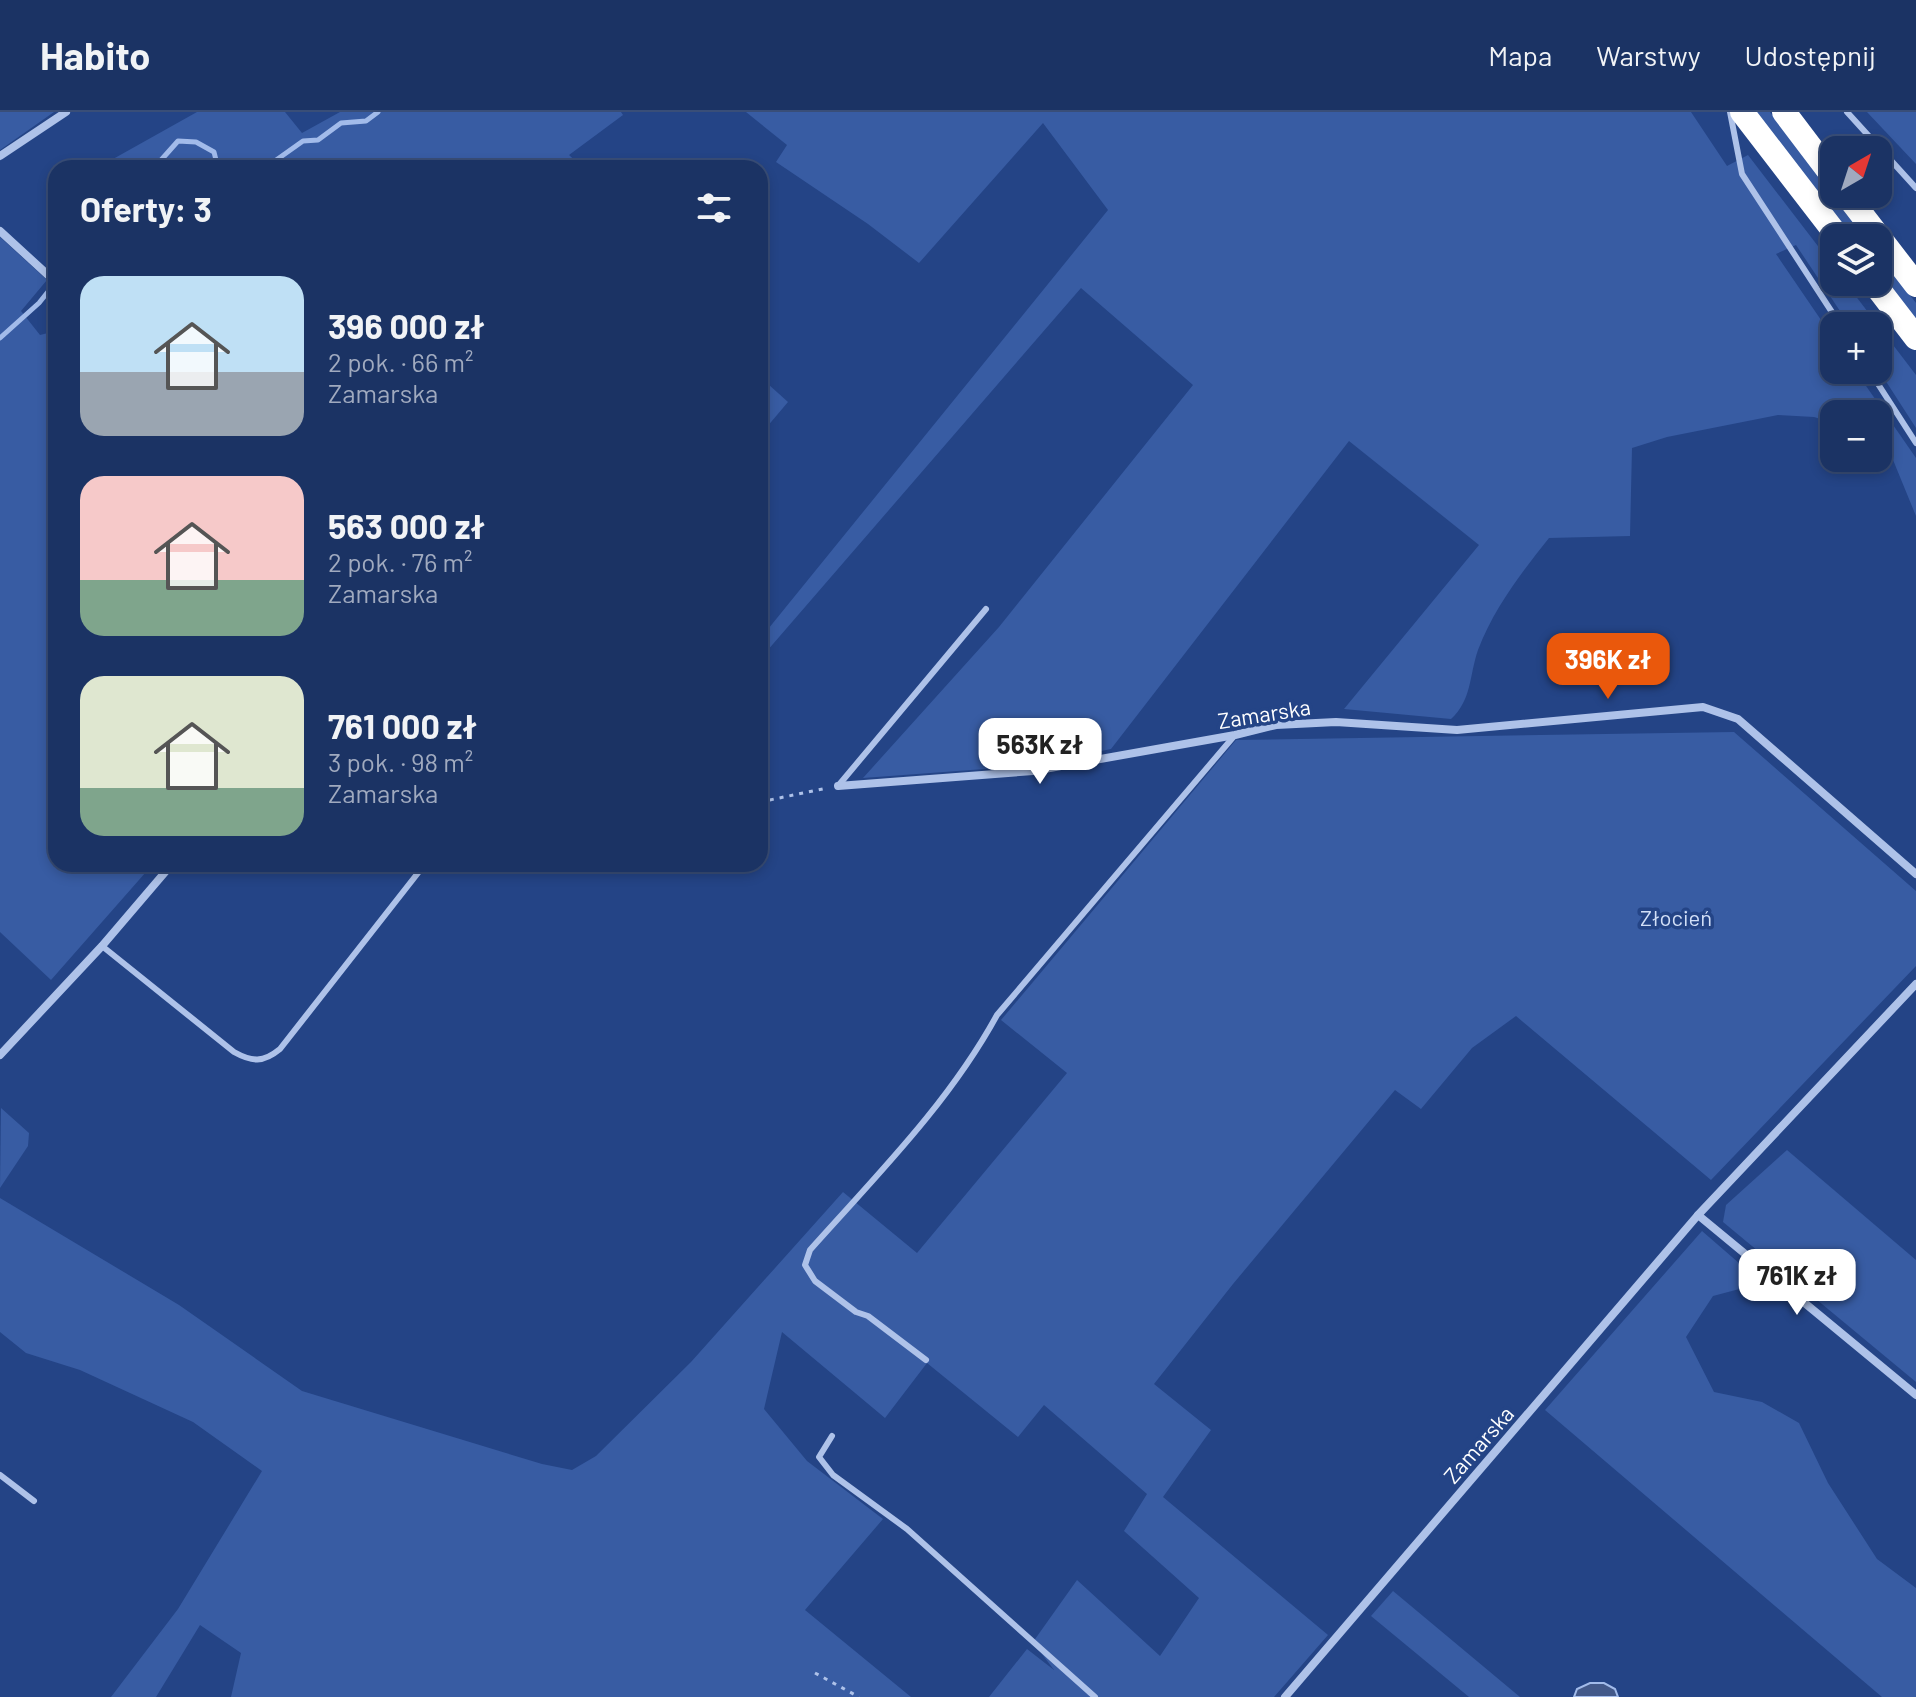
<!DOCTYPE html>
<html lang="pl">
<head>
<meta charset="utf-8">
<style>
  body { margin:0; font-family:Barlow,sans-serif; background:#243b6a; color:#f1f3f6; height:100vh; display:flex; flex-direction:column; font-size:30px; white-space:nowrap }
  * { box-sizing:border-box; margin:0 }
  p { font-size:26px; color:#a0aabf }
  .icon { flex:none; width:44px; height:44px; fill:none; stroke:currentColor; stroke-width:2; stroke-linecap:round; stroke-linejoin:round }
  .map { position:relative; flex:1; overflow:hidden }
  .drawer { position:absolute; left:48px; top:48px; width:720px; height:712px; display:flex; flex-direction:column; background:#1b3364; border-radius:24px; box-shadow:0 4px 12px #0003,0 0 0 2px #394e78 }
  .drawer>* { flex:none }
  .needle { width:52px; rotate:39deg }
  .tools { position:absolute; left:1820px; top:24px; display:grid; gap:16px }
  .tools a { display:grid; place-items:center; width:72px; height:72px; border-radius:16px; background:#1b3364; box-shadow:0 4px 12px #0003,0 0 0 2px #394e78; font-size:40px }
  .price { position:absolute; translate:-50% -68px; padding:0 18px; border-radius:16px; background:#fff; color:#222; font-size:26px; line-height:52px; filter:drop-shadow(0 2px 4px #0008) }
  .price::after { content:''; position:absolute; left:50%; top:48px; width:24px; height:18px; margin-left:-12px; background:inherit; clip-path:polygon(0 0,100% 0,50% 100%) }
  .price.selected { background:#ea580c; color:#fff }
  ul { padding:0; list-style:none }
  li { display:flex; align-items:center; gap:24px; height:200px; padding:0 32px }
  li span { display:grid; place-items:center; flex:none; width:224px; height:160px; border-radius:24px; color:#555 }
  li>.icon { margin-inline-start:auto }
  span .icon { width:96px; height:96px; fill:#fffc; stroke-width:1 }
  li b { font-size:34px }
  h2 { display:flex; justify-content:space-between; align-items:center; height:96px; padding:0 32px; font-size:34px }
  header { display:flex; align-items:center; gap:48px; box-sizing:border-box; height:112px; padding:0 40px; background:#1b3364; border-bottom:2px solid #394e78 }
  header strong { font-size:38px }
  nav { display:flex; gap:44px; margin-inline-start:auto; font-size:28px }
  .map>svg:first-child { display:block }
</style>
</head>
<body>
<header>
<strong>Habito</strong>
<nav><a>Mapa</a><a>Warstwy</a><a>Udostępnij</a></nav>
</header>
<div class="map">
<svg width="1916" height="1585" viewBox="0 0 1916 1585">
  <rect width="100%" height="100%" fill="#244486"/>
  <!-- green -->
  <g fill="#385ca3">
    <polygon points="0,0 54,0 0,38"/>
    <polygon points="197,0 285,0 302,21 340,0 621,0 623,3 569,43 583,56 198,56 186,46 167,56 97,56"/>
    <path d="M746 0H1691L1727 54 1748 43 1834 155V170H1845L1916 263V316L1878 257V214H1850L1796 133 1776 142 1834 227V258H1855L1916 346V404L1891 343 1878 334V302H1834V311L1814 305 1778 303 1667 325 1632 336 1630 424 1549 426C1521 461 1494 496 1478 538 1469 564 1472 588 1451 607L1344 597 1479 433 1349 329 1111 637 1037 653 863 666 999 515 1193 273 1081 176 760 547V527L1108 98 1043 11 919 151 868 112 776 50 787 33Z"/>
    <polygon points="1756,0 1770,0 1866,126 1853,126"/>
    <polygon points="1867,0 1916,0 1916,52"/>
    <polygon points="0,125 47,168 21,199 40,223 56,219 56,752 153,752 51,868 0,820"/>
    <polygon points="1878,142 1916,191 1916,208 1878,158"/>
    <polygon points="768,272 788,290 760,323 760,282"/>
    <polygon points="1734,620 1916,779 1916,854 1711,1068 1516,904 1472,936 1421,997 1395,978 1233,1172 1154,1272 1211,1318 1163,1385 1328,1523 1274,1585 989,1585 1027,1537 1054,1558 1033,1530 1077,1468 1160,1544 1199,1486 1124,1419 1147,1382 1044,1293 1018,1325 927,1251 885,1306 782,1220 764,1297 807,1349 883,1407 805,1498 911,1585 231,1585 241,1541 200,1513 156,1585 111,1585 178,1497 262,1359 193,1310 80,1258 26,1241 0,1220 0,1086 179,1193 302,1279 542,1352 572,1358 596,1344 691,1250 843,1080 917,1141 1067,961 1001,908 1236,628"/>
    <polygon points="1,996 29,1021 28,1034 0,1076"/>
    <polygon points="1787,1038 1916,1148 1916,1270 1723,1110 1726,1093"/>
    <polygon points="1702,1119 1762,1171 1713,1184 1686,1225 1714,1280 1762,1290 1799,1311 1828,1371 1877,1447 1916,1476 1916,1585 1882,1585 1545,1298"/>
    <polygon points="1393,1479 1520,1585 1469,1585 1371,1504"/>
  </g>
  <!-- water -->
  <polygon fill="#43598a" stroke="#a2bbea" stroke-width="2" points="1590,1571 1604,1571 1615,1577 1618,1585 1574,1585 1577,1577"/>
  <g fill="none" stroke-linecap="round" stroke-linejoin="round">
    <!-- stream -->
    <g stroke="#a2bbea" stroke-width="5">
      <polyline points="154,56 178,29 196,30 214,40 217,52 226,56"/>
      <polyline points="265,56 303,29 318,28 341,11 366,9 378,0"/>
      <polyline points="0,226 39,191 51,176"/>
    </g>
    <!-- path -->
    <g stroke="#aec2e9" stroke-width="3" stroke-dasharray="4 6" stroke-linecap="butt">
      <polyline points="760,690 827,676"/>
      <polyline points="815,1561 859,1585"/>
    </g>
    <!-- service -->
    <g stroke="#aec2e9" stroke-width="6">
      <polyline points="1730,0 1742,62 1841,214"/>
      <polyline points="1847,0 1916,76"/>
      <polyline points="1869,258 1916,331"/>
      <polyline points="838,674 986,497"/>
      <path d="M102 834 234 940C252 950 263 951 280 937L425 752"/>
      <path d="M926 1248 868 1204 856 1200 815 1169 805 1153 810 1138C876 1064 949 991 997 903L1235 623"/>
      <polyline points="832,1324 819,1345 833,1363 907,1417 1095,1585"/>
      <polyline points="0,1363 34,1389"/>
    </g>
    <!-- minor -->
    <g stroke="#aec2e9" stroke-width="8">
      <polyline points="0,44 66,0"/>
      <polyline points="749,56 752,53"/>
      <polyline points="0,119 48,163"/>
      <polyline points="838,674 1033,659 1235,623 1276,613 1336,610 1457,618 1703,595 1738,607 1916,762"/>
      <polyline points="0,943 102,834 172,752"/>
      <polyline points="1698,1103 1916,1283"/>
      <polyline points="1285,1585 1698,1103 1916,872"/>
    </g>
    <!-- motorway -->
    <g stroke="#fff" stroke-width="24">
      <polyline points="1742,0 1839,126"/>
      <polyline points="1784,0 1834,66"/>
      <polyline points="1846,82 1916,173"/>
      <polyline points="1873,170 1916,226"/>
    </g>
  </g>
  <g text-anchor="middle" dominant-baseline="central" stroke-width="7" stroke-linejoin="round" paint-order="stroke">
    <!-- street labels -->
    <g font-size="22" fill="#fff" stroke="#244486">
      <text transform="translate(1264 601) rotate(-9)">Zamarska</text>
      <text transform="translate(1478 1332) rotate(-49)">Zamarska</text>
    </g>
    <!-- park labels -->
    <g font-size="22" fill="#d2dff7" stroke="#244486">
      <text x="1676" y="805">Złocień</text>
    </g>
  </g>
</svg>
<div class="tools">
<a><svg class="needle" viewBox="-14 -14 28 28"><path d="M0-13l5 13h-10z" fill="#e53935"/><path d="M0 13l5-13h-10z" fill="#a0aabf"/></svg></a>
<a><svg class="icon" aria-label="layers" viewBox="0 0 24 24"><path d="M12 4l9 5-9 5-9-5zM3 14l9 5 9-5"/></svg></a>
<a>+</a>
<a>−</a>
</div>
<b class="price selected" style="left:1608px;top:589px">396K zł</b>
<b class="price" style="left:1040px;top:674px">563K zł</b>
<b class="price" style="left:1797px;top:1205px">761K zł</b>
<section class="drawer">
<h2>Oferty: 3<svg class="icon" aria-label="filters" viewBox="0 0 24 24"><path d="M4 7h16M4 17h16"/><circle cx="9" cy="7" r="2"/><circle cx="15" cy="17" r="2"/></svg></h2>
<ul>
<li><span style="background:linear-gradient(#bfe0f5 60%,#9aa5b1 0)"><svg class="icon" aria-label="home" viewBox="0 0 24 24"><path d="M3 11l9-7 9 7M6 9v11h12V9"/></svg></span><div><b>396 000 zł</b><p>2 pok. · 66 m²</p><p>Zamarska</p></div></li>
<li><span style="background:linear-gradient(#f6c9c9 65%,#7fa58c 0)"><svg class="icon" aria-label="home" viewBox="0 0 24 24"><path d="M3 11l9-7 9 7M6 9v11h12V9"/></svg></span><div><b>563 000 zł</b><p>2 pok. · 76 m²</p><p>Zamarska</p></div></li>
<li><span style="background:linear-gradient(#dfe7d0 70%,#7fa58c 0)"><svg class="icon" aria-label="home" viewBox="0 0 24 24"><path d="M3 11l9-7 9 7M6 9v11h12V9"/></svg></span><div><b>761 000 zł</b><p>3 pok. · 98 m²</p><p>Zamarska</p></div></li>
</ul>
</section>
</div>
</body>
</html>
